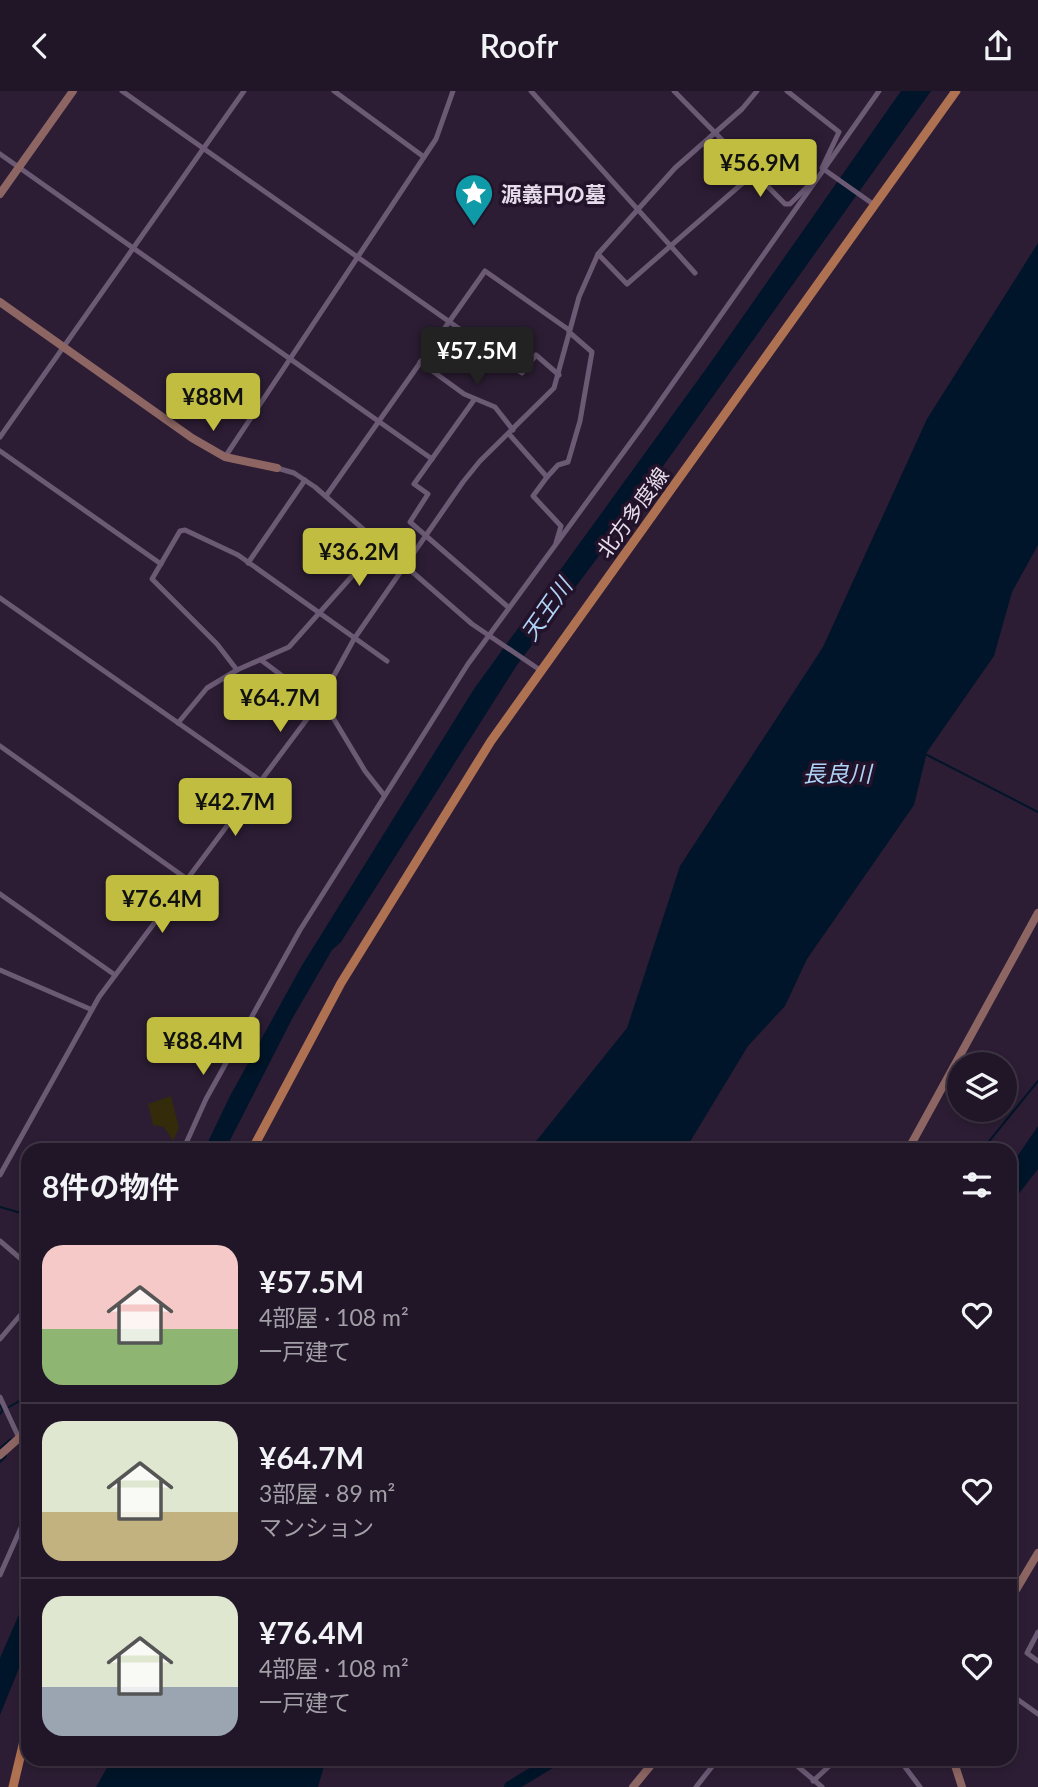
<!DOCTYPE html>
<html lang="ja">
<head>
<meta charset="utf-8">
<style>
  body { margin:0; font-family:Lato,"Noto Sans JP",sans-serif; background:#291f2f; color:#f1f3f6; height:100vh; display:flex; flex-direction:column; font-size:26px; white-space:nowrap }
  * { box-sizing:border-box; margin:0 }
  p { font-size:23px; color:#a29fa7 }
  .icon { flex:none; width:38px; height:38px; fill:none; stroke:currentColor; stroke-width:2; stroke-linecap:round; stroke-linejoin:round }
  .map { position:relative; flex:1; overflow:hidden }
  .side { position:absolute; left:21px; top:1052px; width:996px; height:623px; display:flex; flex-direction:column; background:#211627; border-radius:21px; box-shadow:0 4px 10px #0003,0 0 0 2px #3e3544 }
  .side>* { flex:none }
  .controls { position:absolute; left:947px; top:961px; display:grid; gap:14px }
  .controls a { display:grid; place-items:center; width:70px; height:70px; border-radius:50%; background:#211627; box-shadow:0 4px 10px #0003,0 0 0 2px #3e3544; font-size:35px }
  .price { position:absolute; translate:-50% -60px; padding:0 16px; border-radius:7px; background:#c1bd40; color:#111; font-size:23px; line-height:46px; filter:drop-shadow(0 2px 4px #0008) }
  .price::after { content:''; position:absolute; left:50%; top:42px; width:21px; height:16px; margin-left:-10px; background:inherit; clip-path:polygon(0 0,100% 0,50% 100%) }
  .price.current { background:#222; color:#fff }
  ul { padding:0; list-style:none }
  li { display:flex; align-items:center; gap:21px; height:175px; padding:0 21px }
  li+li { border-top:2px solid #3e3544 }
  li span { display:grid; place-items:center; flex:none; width:196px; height:140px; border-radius:21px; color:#555 }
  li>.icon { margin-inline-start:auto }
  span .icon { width:84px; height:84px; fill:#fffc; stroke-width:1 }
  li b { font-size:30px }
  h2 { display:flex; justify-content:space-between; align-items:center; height:84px; padding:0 21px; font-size:30px }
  header { display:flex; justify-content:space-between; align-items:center; height:91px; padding:0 21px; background:#211627; font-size:32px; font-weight:600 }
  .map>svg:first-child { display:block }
</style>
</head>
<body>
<header><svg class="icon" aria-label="back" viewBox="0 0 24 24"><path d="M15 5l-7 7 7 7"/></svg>Roofr<svg class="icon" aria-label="share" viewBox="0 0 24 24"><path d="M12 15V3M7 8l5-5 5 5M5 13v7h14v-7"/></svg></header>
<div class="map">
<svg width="1038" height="1696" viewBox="0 0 1038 1696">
  <rect width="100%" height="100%" fill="#2c1d34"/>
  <!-- sand -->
  <polygon fill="#332b0a" points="171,1005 179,1037 173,1050 164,1036 153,1034 148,1013"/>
  <!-- water -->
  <g fill="#001529">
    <polygon points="901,0 931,0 601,462 517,574 341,851 332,859 292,928 225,1059 204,1059 230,1005 301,876 474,598 711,271"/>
    <polygon points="1038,152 1038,454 1012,501 994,565 927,661 914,714 807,868 785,915 748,955 685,1059 529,1059 627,937 680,775 823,556 927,328"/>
    <polygon points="1038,1035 1038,1078 1010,1114 1010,1076"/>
    <polygon points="28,1503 28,1555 0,1624 0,1567"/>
    <polygon points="112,1668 326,1668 318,1696 96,1696"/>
  </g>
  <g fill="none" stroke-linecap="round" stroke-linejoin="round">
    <!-- stream -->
    <g stroke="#001529" stroke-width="2">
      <polyline points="927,664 1038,721"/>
      <polyline points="982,1059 1038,990"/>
      <polyline points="0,1116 28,1124"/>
      <polyline points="0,1314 3,1319 0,1323"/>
      <polyline points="9,1316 28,1305"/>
      <polyline points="23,1337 28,1332"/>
      <polyline points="0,1357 11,1348"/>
      <polyline points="0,1371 6,1365"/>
    </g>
    <!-- river -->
    <polyline stroke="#001529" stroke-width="12" points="510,1696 556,1668"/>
    <!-- street -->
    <g stroke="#6c5a75" stroke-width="5">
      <polyline points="122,0 522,282 536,264 559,284"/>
      <polyline points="334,0 424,66"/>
      <polyline points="531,0 695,182"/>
      <polyline points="674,0 785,113 790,113 808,95"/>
      <polyline points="787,0 839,41 822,77 873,113"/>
      <polyline points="0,63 432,368"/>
      <polyline points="598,163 627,193 753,83"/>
      <polyline points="420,271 464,303 495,316 513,339"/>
      <polyline points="474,309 414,393 428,403 410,431 508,516"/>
      <polyline points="509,343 547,386 533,405 561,435 556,452"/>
      <polyline points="0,346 244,0"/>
      <polyline points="0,360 161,473"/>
      <polyline points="225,366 436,48 453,0"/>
      <polyline points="277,377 294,382 315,396 472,533 540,579"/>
      <polyline points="547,386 558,374 568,371 580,330 592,261 569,241"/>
      <polyline points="326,405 485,180 569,239"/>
      <polyline points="248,472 305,389"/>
      <polyline points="0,507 261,690"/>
      <polyline points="261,569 329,620 365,680 384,704"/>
      <polyline points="237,579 217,553 152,488 180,440 185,439 238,464 387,570"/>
      <polyline points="178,632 207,597 237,579 289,556 361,475 383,455"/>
      <polyline points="0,655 187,788"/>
      <polyline points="0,803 115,884"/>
      <polyline points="0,879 90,918"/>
      <polyline points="183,1059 206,1008 300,839 468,573 642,336 879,0"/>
      <polyline points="0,1084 99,906 319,612 354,548 463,391 480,370 554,297 579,206 598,163 675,77 742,18 757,0"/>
      <polyline points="0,1150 28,1174"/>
      <polyline points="0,1248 28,1215"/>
      <polyline points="0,1306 19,1347"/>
      <polyline points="0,1484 28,1421"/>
      <polyline points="1010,1486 1018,1492"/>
      <polyline points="1038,1541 1027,1562 1038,1570"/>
      <polyline points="1010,1603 1038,1623"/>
      <polyline points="789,1668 822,1696"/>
      <polyline points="899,1668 920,1696"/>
      <polyline points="813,1690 837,1668"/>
      <polyline points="696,1696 718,1668"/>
    </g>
    <!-- secondary -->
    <g stroke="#8d6663" stroke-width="8">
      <polyline points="0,103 73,0"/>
      <polyline points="0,211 192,347 225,366 277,377"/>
      <polyline points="908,1059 1038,822"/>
      <polyline points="0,1364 28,1339"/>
      <polyline points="1010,1509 1038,1462"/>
      <polyline points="953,1668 962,1696"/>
      <polyline points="633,1696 656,1668"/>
    </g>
    <!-- primary -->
    <g stroke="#ae7151" stroke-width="9">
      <polyline points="252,1059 341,892 491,650 956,0"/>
      <polyline points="13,1696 28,1633"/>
    </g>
  </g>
  <!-- icons -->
  <defs>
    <g id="sight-pin" transform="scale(2.0125)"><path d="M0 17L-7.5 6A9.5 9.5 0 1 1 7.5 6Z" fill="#0f9aa8" stroke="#22132a"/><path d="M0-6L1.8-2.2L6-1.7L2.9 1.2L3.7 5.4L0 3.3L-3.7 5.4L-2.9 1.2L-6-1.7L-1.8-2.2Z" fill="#fff"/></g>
  </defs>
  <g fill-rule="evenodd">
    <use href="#sight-pin" x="474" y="102"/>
  </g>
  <g text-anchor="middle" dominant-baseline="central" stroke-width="7" stroke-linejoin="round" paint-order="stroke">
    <!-- poi labels -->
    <g font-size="21" font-weight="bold" fill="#e6dceb" stroke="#22132a" text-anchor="start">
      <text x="501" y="102">源義円の墓</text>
    </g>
    <!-- street labels -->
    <g font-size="21" fill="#e6dceb" stroke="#22132a">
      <text transform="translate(632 421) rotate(-54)">北方多度線</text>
    </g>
    <!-- water labels -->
    <g font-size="23" font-style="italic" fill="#afd3f7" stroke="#22132a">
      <text transform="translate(546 518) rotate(-55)">天王川</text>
      <text x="837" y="682">長良川</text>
    </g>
  </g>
</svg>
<div class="controls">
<a><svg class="icon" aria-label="layers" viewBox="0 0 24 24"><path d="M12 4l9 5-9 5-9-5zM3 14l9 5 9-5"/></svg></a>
</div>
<b class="price" style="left:760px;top:108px">¥56.9M</b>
<b class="price current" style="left:477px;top:296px">¥57.5M</b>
<b class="price" style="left:213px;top:342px">¥88M</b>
<b class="price" style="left:359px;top:497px">¥36.2M</b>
<b class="price" style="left:280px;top:643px">¥64.7M</b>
<b class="price" style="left:235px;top:747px">¥42.7M</b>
<b class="price" style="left:162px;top:844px">¥76.4M</b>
<b class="price" style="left:203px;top:986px">¥88.4M</b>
<section class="side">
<h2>8件の物件<svg class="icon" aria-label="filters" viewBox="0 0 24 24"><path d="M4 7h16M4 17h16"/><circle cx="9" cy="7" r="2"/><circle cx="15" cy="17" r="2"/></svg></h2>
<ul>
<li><span style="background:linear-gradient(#f6c9c9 60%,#8fb573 0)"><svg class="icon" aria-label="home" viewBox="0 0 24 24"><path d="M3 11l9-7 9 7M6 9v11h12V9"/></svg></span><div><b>¥57.5M</b><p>4部屋 · 108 m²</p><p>一戸建て</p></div><svg class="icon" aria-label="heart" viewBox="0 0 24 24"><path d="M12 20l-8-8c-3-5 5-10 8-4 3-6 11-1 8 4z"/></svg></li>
<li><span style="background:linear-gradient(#dfe7d0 65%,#c2b280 0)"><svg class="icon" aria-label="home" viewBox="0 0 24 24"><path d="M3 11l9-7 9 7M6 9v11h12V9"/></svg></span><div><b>¥64.7M</b><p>3部屋 · 89 m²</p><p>マンション</p></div><svg class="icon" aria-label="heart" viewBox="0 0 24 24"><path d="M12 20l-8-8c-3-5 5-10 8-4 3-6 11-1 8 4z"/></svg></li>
<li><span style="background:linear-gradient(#dfe7d0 65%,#9aa5b1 0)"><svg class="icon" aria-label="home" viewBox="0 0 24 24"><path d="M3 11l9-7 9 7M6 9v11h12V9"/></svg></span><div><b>¥76.4M</b><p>4部屋 · 108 m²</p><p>一戸建て</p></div><svg class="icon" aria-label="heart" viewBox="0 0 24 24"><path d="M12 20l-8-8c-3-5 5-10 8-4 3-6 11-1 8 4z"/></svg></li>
</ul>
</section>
</div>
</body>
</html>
